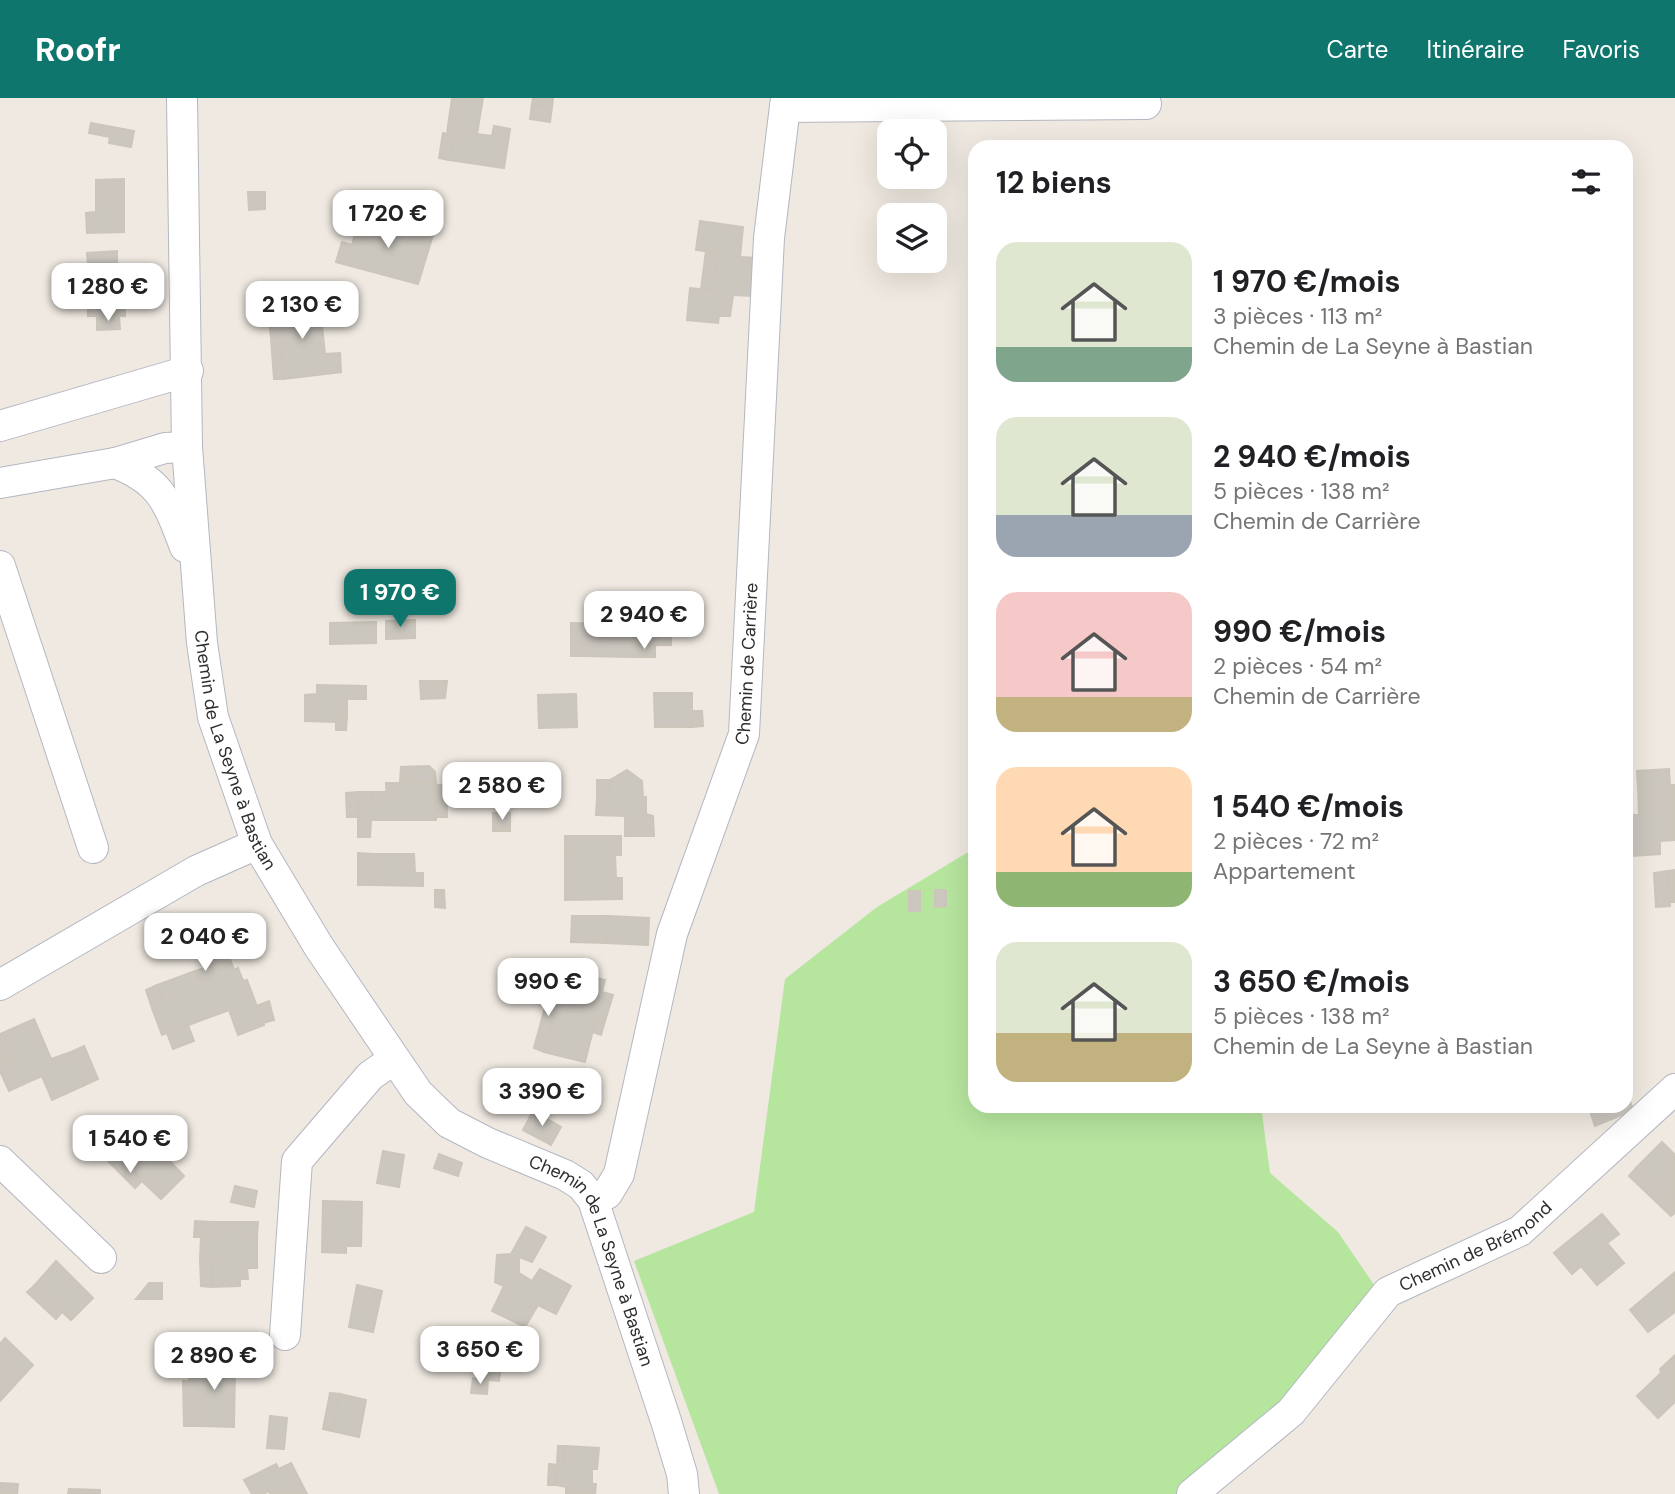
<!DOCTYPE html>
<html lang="fr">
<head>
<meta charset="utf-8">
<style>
  body { margin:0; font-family:"DM Sans",sans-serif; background:#f6f6f6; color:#202124; height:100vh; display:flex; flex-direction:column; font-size:26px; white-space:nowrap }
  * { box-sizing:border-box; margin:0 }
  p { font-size:23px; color:#757577 }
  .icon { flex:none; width:38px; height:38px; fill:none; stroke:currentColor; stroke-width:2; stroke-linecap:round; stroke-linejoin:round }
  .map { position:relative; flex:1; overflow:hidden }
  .sheet { position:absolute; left:968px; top:42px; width:665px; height:973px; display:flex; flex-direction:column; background:#fff; border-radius:21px; box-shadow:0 7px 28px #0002 }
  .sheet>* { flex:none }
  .tools { position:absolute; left:877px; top:21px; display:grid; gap:14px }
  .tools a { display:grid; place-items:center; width:70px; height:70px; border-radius:14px; background:#fff; box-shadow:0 7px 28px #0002; font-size:35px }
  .price { position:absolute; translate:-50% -60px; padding:0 16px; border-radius:14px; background:#fff; color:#222; font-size:23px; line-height:46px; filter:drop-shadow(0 2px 4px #0008) }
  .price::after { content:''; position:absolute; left:50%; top:42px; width:21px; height:16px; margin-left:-10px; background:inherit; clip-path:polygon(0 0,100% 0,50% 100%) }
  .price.current { background:#0f766e; color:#fff }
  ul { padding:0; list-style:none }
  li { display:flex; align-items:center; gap:21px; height:175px; padding:0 28px }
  li span { display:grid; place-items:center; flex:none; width:196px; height:140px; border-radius:21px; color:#555 }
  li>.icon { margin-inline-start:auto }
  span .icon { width:84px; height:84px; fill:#fffc; stroke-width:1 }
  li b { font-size:30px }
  h2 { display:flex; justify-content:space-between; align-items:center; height:84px; padding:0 28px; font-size:30px }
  header { display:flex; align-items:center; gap:42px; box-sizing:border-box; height:98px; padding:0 35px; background:#0f766e; color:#fff }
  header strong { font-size:33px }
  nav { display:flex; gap:38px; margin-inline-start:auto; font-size:24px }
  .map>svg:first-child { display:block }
</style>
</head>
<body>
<header>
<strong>Roofr</strong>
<nav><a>Carte</a><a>Itinéraire</a><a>Favoris</a></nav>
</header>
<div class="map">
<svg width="1675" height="1396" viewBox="0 0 1675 1396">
  <rect width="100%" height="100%" fill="#efe9e1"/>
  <!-- green -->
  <polygon fill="#b6e59e" points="975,750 975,1008 1261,1008 1270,1075 1338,1134 1379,1194 1291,1299 1179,1396 719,1396 634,1163 754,1114 785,881 877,809"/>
  <!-- building -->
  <g fill="#cbc7bf" stroke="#cbc5ba" stroke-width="2">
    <polygon points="452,0 483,0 477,36 492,38 494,28 510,31 504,70 449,62 456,29 448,28"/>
    <polygon points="533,0 553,0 552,9 532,6"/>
    <polygon points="532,6 552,9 550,24 530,21"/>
    <polygon points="91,25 134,33 131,49 109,45 110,39 89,35"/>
    <polygon points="448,28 456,29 449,62 439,60 443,35 447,36"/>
    <polygon points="124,81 124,134 87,135 86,115 96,114 96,82"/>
    <polygon points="248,94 265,94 265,111 249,112"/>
    <polygon points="369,115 386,120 384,129 400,133 404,124 434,134 418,186 336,164 342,144 352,147 356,132 364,134"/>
    <polygon points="386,120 404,124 400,133 384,129"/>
    <polygon points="700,123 743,129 740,159 757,160 753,198 733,197 730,218 719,218 718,225 687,222 690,190 711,192 720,155 696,152"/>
    <polygon points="117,153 117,165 88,166 87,155"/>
    <polygon points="706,153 720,155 711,192 701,191"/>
    <polygon points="87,169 124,169 125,218 88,218"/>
    <polygon points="311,203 312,218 321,218 325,256 340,255 341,274 284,281 280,239 271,240 269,221 273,220 273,206"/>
    <polygon points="97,218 119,218 120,231 97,232"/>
    <polygon points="280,239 284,281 274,281 271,240"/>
    <polygon points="415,522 415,540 386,541 386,523"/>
    <polygon points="376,524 376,545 330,546 330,525"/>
    <polygon points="571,525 671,528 671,547 632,547 632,559 584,558 584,544 571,544"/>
    <rect x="571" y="544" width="13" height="14"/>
    <rect x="632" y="547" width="23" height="12"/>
    <polygon points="420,583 447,583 445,600 421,601"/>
    <polygon points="317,587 366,588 366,601 347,601 347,618 336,618 336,624 305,623 305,597 317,596"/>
    <polygon points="654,595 692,595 692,629 655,629"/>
    <polygon points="576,596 577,629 539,630 538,597"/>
    <polygon points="692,613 702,613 703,628 692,629"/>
    <polygon points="336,618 347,618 346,632 336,632"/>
    <polygon points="429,668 435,674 436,685 400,685 401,669"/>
    <polygon points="1669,671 1670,687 1638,689 1637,673"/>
    <polygon points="627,672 642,683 643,699 646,699 646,716 653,718 654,738 625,738 625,718 596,717 597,700 609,699 610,682"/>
    <polygon points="597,682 610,682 609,699 597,700"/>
    <polygon points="386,685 436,685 436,722 371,722 370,739 358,739 358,694 372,694 373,705 387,705"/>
    <polygon points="435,687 446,687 447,719 435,719"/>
    <polygon points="1655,687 1655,716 1675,714 1675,742 1660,743 1660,756 1632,758 1630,717 1639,717 1638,689"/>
    <polygon points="1655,687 1675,687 1675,714 1655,716"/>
    <polygon points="358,694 359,719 347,719 346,695"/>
    <polygon points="372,694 387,694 387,705 373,705"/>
    <rect x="493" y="715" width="17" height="18"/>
    <polygon points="1630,717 1632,758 1626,758 1626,718"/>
    <polygon points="565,738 621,738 621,757 615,757 616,780 622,780 622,801 565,802 565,770 574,769 574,754 565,754"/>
    <polygon points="565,754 574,754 574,769 565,770"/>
    <polygon points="358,755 372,756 372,787 358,787"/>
    <polygon points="372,756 414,756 415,775 423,775 423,788 372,787"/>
    <polygon points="1675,772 1675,804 1670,804 1668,773"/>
    <polygon points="1668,773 1670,808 1656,809 1654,775"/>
    <polygon points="435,792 444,792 445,810 435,809"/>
    <polygon points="935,792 946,792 946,808 935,809"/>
    <rect x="909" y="793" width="11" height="20"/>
    <polygon points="572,818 608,818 607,845 571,844"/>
    <polygon points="608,818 649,820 648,847 607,845"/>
    <polygon points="227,853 234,872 238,870 243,883 247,882 264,927 238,937 229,912 162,937 152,910 164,906 157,887 195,873 199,882 214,876 209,860"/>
    <polygon points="562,866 587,873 585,877 605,882 602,894 613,897 605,923 596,920 585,964 544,954 562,891 554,889"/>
    <polygon points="211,868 214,876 199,882 195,873"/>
    <polygon points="157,887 164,906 152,910 146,892"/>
    <polygon points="551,887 562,891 544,954 534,950"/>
    <polygon points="269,903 274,922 263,925 256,908"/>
    <polygon points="596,920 605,923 601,937 593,934"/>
    <polygon points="34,921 51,961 71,954 85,987 52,1002 42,978 24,986 11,956 1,961 0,936"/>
    <polygon points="188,927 194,943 173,951 167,935"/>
    <polygon points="84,948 98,981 85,987 71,954"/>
    <polygon points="11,956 24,986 9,993 0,973 0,962"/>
    <polygon points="1626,993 1632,1009 1629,1014 1595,1028 1590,1013 1603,1008 1626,1008"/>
    <polygon points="533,1013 561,1029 551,1047 523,1032"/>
    <polygon points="127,1035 141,1049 145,1045 161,1061 165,1058 184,1078 167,1095 150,1076 142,1083 125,1065 117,1072 103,1058"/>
    <polygon points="1662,1044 1675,1057 1675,1105 1636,1070"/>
    <polygon points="383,1053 404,1057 399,1089 377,1085"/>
    <polygon points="439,1056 462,1065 458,1078 434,1070"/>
    <polygon points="125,1065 142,1083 135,1090 117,1072"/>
    <polygon points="1636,1070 1675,1105 1675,1115 1671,1118 1629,1078"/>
    <polygon points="150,1076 167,1095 161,1101 142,1083"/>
    <polygon points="235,1088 257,1093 254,1109 231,1104"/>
    <polygon points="323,1103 362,1104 361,1148 346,1148 346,1155 322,1154"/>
    <polygon points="1602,1116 1619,1136 1607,1145 1624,1165 1597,1187 1581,1168 1572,1176 1554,1155"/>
    <polygon points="195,1123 211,1124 211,1139 194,1139"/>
    <polygon points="211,1124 239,1124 239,1137 257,1137 257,1170 247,1170 248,1181 240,1181 240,1188 211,1189 212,1161 200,1161 201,1139 211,1139"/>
    <polygon points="239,1124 258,1124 257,1137 239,1137"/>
    <polygon points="526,1129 546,1139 532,1164 519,1159 519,1175 532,1183 540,1171 571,1188 556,1216 538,1207 525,1229 492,1213 504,1188 495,1184 497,1157 511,1156"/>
    <polygon points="200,1161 212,1161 211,1189 201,1188"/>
    <polygon points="56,1163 93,1200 71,1222 34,1188"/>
    <polygon points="1675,1174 1675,1214 1648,1234 1630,1212"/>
    <polygon points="149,1185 162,1185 162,1201 136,1201"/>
    <polygon points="357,1187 382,1193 373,1234 349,1229"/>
    <polygon points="34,1188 62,1214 56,1221 27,1194"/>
    <polygon points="5,1240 33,1267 0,1303 0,1246"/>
    <polygon points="484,1248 503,1251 499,1283 479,1281"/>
    <polygon points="1675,1257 1675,1304 1658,1320 1637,1298 1661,1275 1660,1271"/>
    <polygon points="189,1262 217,1262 216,1270 235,1269 234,1329 202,1328 203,1311 198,1310 198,1284 189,1283"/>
    <polygon points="473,1280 488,1282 487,1296 471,1295"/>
    <polygon points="183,1283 198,1284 198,1310 203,1311 202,1328 184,1328"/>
    <polygon points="330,1295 340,1296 332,1333 323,1331"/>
    <polygon points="340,1296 366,1302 359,1339 332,1333"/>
    <polygon points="270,1318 287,1320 284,1351 267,1350"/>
    <polygon points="558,1348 565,1348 564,1367 557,1367"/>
    <polygon points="565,1348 599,1350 597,1371 592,1371 592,1386 596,1386 595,1396 566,1396 566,1389 556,1387 557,1367 564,1367"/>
    <polygon points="291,1365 307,1396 270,1396 269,1393 264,1396 252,1396 244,1382 276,1366 279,1371"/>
    <polygon points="549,1366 557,1367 556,1387 548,1387"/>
    <polygon points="0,1385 18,1386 17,1396 0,1396"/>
    <polygon points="69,1391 100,1392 100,1396 68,1396"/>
  </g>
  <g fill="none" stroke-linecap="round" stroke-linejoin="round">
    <!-- minor casing -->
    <g stroke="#b4b7c1" stroke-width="32">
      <g id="minor">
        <path id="s1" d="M182 0 187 349 202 545 213 619 257 746 319 849 418 995 449 1025 488 1045 565 1077 581 1087 593 1102 666 1323 682 1376 684 1396"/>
        <polyline points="785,9 1146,6"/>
        <polyline points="0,328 188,273"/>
        <path d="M115 365C162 383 168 405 185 449"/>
        <polyline points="0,385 115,365 165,350 187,349"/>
        <polyline points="0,468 93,750"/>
        <polyline points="0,887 196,773 257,746"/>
        <polyline points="0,1063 101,1160"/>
        <path id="s2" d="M593 1102 607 1096 619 1076 672 836 744 636 769 140 786 0"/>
        <polyline points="285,1237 297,1063 370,978 394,961"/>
        <path id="s3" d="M1192 1396 1291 1314 1388 1194 1520 1133 1675 991"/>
      </g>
    </g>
    <!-- minor -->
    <use href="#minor" stroke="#fff" stroke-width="30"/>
  </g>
  <g text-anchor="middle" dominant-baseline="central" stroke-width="6" stroke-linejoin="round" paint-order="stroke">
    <!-- street labels -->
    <g font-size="18" fill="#2e2e2e" stroke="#fff">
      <text stroke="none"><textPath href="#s2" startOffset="567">Chemin de Carrière</textPath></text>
      <text stroke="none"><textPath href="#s1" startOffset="658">Chemin de La Seyne à Bastian</textPath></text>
      <text stroke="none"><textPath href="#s3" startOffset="382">Chemin de Brémond</textPath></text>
      <text stroke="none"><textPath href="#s1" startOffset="1309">Chemin de La Seyne à Bastian</textPath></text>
    </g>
  </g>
</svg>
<div class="tools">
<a><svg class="icon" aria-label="locate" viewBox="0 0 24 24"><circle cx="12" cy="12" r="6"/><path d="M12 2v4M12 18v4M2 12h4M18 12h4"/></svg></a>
<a><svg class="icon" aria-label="layers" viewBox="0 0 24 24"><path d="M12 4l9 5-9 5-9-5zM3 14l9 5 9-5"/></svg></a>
</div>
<b class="price" style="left:388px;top:152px">1 720 €</b>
<b class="price" style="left:108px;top:225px">1 280 €</b>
<b class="price" style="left:302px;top:243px">2 130 €</b>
<b class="price current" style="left:400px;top:531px">1 970 €</b>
<b class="price" style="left:644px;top:553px">2 940 €</b>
<b class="price" style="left:502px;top:724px">2 580 €</b>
<b class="price" style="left:205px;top:875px">2 040 €</b>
<b class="price" style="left:548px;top:920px">990 €</b>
<b class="price" style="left:542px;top:1030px">3 390 €</b>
<b class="price" style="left:130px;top:1077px">1 540 €</b>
<b class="price" style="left:480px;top:1288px">3 650 €</b>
<b class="price" style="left:214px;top:1294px">2 890 €</b>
<section class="sheet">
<h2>12 biens<svg class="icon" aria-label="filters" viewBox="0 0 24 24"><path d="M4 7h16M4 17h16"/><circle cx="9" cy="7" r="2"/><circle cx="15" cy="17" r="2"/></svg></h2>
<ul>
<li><span style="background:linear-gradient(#dfe7d0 75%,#7fa58c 0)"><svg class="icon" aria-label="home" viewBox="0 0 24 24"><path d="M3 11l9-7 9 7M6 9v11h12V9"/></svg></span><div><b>1 970 €/mois</b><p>3 pièces · 113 m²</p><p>Chemin de La Seyne à Bastian</p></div></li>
<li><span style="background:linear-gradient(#dfe7d0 70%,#9aa5b1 0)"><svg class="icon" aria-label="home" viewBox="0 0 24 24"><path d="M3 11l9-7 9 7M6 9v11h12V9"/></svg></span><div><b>2 940 €/mois</b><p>5 pièces · 138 m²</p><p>Chemin de Carrière</p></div></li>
<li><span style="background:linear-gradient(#f6c9c9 75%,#c2b280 0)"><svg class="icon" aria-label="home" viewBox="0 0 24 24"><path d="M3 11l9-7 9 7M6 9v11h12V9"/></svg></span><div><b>990 €/mois</b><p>2 pièces · 54 m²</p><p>Chemin de Carrière</p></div></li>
<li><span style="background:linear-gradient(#ffd9b3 75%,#8fb573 0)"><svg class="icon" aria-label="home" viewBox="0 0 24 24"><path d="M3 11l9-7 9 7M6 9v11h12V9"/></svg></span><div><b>1 540 €/mois</b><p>2 pièces · 72 m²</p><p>Appartement</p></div></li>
<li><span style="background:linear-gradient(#dfe7d0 65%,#c2b280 0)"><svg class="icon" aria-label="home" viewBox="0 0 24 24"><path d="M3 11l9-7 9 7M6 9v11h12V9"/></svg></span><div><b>3 650 €/mois</b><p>5 pièces · 138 m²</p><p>Chemin de La Seyne à Bastian</p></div></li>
</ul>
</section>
</div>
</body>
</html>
